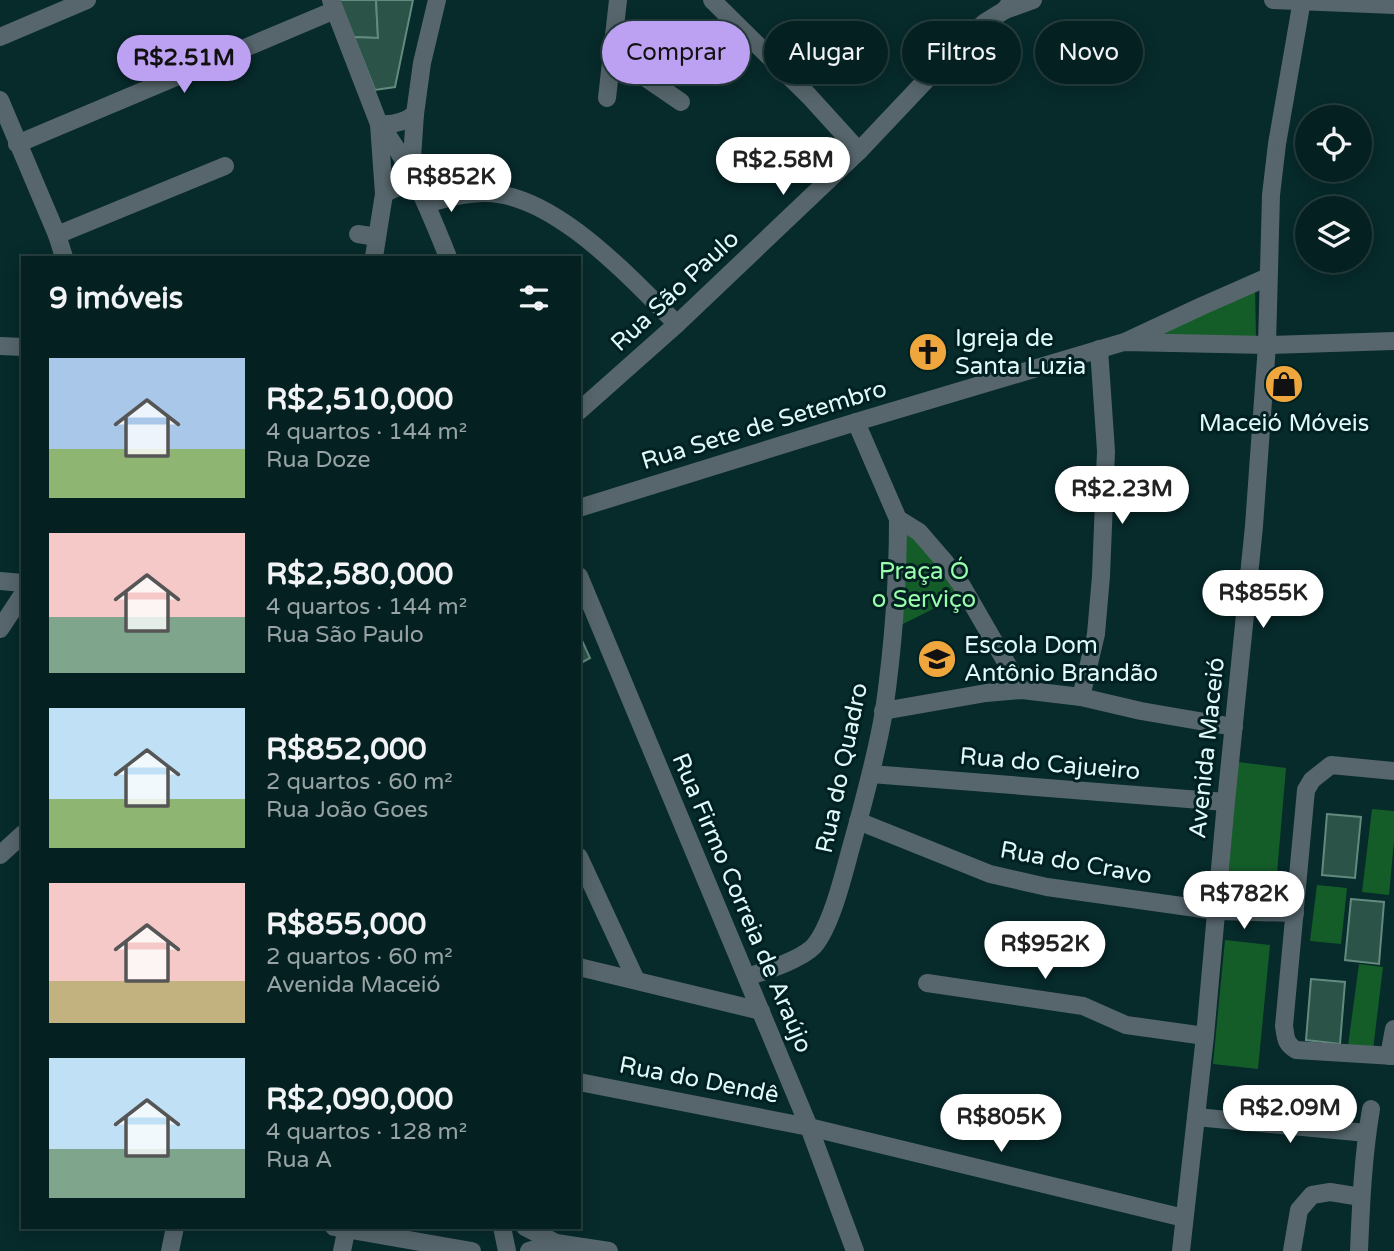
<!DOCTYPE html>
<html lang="pt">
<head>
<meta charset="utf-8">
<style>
  body { margin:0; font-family:"Varela Round",sans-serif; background:#132d2d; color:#f1f3f6; height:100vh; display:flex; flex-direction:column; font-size:26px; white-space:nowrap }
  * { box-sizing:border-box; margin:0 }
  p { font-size:23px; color:#97a3a5 }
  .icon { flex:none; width:38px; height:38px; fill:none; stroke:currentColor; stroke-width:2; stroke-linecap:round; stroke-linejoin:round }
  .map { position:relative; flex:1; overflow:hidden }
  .side { position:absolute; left:21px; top:256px; width:560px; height:973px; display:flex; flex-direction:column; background:#052020; border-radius:0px; box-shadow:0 4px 18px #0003,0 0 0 2px #263e3e }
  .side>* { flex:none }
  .guide { position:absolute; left:602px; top:21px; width:665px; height:63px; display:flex; gap:14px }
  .controls { position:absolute; left:1295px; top:105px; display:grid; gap:14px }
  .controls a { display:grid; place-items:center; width:77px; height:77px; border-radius:50%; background:#052020; box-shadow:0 4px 18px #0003,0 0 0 2px #263e3e; font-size:35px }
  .price { position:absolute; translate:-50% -60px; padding:0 16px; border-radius:24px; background:#fff; color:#222; font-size:23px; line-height:46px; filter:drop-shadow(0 2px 4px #0008) }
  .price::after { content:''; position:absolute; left:50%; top:42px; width:21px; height:16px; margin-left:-10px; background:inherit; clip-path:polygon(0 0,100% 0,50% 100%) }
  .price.active { background:#bca0f2; color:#111 }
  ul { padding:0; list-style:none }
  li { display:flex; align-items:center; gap:21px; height:175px; padding:0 28px }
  li span { display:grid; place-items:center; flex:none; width:196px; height:140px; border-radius:0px; color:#555 }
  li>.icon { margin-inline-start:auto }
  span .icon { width:84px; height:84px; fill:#fffc; stroke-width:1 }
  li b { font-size:30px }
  h2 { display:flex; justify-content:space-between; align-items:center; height:84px; padding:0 28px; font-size:30px }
  .chip { padding:0 24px; border-radius:32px; background:#052020; box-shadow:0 4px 18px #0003,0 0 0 2px #263e3e; font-size:24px; line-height:63px }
  .chip.active { background:#bca0f2; color:#111 }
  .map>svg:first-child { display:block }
</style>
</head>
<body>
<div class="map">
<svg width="1394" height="1251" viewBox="0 0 1394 1251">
  <rect width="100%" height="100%" fill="#072a2b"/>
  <!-- green -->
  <g fill="#145d29">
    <polygon points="1255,288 1256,338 1147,336"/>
    <polygon points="901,525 913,531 961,595 897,627"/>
    <polygon points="1238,762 1286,768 1275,897 1227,892"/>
    <polygon points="1372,809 1394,811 1394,841 1389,895 1362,892"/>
    <polygon points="1317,885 1347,888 1341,944 1310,941"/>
    <polygon points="1225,940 1270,945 1258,1069 1213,1064"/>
    <polygon points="1359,964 1383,967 1373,1050 1348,1046"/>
  </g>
  <!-- building -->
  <g fill="#2c5348" stroke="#628a7e" stroke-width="2">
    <polygon points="339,0 376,0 378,38 354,37"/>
    <polygon points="376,0 413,0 395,87 375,90 354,37 378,38"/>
    <polygon points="579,634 590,658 579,664"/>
    <polygon points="1327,814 1361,817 1355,878 1322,875"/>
    <polygon points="1351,899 1384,902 1379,964 1345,960"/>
    <polygon points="1311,979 1345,982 1340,1044 1306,1040"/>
  </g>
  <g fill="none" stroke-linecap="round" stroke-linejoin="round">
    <!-- minor -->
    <g stroke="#56666c" stroke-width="18">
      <polyline points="331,0 379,124 384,194 374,257"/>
      <polyline points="712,0 809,96 859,151"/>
      <polyline points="1273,0 1394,5"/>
      <polyline points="1005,10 1033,0"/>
      <polyline points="0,37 87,0"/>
      <polyline points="611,54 681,102"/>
      <polyline points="607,98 618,0"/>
      <polyline points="0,100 57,235 64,257"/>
      <path d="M379 124C411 164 429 210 448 257"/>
      <path d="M379 124C392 125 404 123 415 114"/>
      <polyline points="17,144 335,10"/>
      <polyline points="411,173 415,114 422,63 437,0"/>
      <path d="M384 194C396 187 404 183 419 186"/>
      <path d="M426 204C445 199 464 193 484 193 554 192 631 279 677 324"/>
      <polyline points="358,234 377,237"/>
      <polyline points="57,235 225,166"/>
      <polyline points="1127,341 1202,306 1268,277"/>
      <polyline points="0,346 23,347"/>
      <polyline points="579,411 677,324 859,151 963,41 984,23 1005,10 1012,0"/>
      <polyline points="856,422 898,519 919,532 945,562 962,586 1022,690"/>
      <polyline points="579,508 856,422 1124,342 1267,345 1394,341"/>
      <polyline points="579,576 809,1127 855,1251"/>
      <polyline points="0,581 23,583"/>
      <polyline points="0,629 23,594"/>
      <polyline points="1081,697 1096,634 1101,576 1106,451 1099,349"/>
      <polyline points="883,711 986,693 1022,690 1081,697 1141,711 1234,727"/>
      <path d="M1394 771 1331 765 1312 780 1306 790 1284 1026C1286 1038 1285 1043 1296 1050L1394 1056"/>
      <polyline points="871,774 1226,802"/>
      <polyline points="858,821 990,874 1047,887 1217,911 1295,913"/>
      <polyline points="0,855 23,834"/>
      <polyline points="579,857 636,980"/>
      <polyline points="579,967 761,1011"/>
      <path d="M747 977C765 971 801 960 814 946 831 926 843 877 850 851 863 805 876 758 884 711 893 648 898 583 898 519"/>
      <polyline points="927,983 1083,1006 1126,1025 1205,1036"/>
      <polyline points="1389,1056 1394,1029"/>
      <polyline points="579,1082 809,1127 1184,1218"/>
      <polyline points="1196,1117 1367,1133"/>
      <polyline points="334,1227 472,1251"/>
      <polyline points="502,1227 507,1251"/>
      <polyline points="525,1227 556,1243 609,1251"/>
      <polyline points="170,1251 175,1227"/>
      <polyline points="342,1251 347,1227"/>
      <polyline points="529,1251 556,1243"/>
      <polyline points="1181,1251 1205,1036 1226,802 1254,526 1267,345 1271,195 1277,144 1302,0"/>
      <polyline points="1292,1251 1299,1210 1312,1195 1330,1192 1361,1197"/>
      <path d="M1359 1251C1361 1203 1363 1156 1371 1109"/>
    </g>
  </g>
  <!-- icons -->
  <defs>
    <g id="church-disc" transform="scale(2.0125)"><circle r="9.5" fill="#efa73d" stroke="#002022"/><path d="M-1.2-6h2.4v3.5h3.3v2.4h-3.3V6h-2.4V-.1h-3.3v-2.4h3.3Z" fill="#111"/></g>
    <g id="shop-disc" transform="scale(2.0125)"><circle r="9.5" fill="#efa73d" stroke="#002022"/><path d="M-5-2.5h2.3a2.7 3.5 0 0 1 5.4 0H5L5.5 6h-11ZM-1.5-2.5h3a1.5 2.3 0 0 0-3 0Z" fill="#111"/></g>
    <g id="school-disc" transform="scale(2.0125)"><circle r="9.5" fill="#efa73d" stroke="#002022"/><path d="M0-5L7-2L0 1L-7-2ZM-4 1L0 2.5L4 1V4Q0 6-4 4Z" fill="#111"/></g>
  </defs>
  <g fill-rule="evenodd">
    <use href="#church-disc" x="928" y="352"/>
    <use href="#shop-disc" x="1284" y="384"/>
    <use href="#school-disc" x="937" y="659"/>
  </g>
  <g text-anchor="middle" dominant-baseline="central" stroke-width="6" stroke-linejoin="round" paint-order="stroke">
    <!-- street labels -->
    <g font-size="24" fill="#e2f9fa" stroke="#002022">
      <text transform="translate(675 291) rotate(-43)">Rua São Paulo</text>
      <text transform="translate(764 425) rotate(-17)">Rua Sete de Setembro</text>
      <text transform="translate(1207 748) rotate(-84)">Avenida Maceió</text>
      <text transform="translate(1050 764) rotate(5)">Rua do Cajueiro</text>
      <text transform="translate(842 768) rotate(-78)">Rua do Quadro</text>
      <text transform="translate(1076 863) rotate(10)">Rua do Cravo</text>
      <text transform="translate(742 903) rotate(67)">Rua Firmo Correia de Araújo</text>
      <text transform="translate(699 1080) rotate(11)">Rua do Dendê</text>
    </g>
    <!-- poi labels -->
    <g font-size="24" fill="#e2f9fa" stroke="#002022" text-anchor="start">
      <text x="955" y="338">Igreja de<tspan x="955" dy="28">Santa Luzia</tspan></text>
      <text x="1284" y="423" text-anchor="middle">Maceió Móveis</text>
      <text x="964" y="645">Escola Dom<tspan x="964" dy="28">Antônio Brandão</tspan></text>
    </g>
    <!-- park labels -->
    <g font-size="24" fill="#99fdab" stroke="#002022">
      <text x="924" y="571">Praça Ó<tspan x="924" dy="28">o Serviço</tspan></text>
    </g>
  </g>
</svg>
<div class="controls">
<a><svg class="icon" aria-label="locate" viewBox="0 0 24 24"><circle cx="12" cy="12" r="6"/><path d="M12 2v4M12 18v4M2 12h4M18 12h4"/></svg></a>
<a><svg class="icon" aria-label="layers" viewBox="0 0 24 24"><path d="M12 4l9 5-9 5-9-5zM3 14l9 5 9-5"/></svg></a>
</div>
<b class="price active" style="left:184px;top:95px">R$2.51M</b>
<b class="price" style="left:783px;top:197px">R$2.58M</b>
<b class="price" style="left:451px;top:214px">R$852K</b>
<b class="price" style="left:1122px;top:526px">R$2.23M</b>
<b class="price" style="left:1263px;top:630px">R$855K</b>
<b class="price" style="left:1244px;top:931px">R$782K</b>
<b class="price" style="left:1045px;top:981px">R$952K</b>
<b class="price" style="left:1290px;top:1145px">R$2.09M</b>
<b class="price" style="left:1001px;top:1154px">R$805K</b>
<div class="guide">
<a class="chip active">Comprar</a>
<a class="chip">Alugar</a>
<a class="chip">Filtros</a>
<a class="chip">Novo</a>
</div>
<section class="side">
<h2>9 imóveis<svg class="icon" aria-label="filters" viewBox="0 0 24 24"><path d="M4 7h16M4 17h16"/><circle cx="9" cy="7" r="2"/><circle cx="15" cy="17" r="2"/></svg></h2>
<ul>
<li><span style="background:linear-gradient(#a9c7e8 65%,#8fb573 0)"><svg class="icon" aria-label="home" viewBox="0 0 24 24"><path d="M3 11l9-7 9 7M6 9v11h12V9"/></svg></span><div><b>R$2,510,000</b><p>4 quartos · 144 m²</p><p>Rua Doze</p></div></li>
<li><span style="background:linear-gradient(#f6c9c9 60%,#7fa58c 0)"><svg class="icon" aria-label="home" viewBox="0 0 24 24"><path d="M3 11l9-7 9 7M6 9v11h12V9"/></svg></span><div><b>R$2,580,000</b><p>4 quartos · 144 m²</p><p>Rua São Paulo</p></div></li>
<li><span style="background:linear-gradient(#bfe0f5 65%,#8fb573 0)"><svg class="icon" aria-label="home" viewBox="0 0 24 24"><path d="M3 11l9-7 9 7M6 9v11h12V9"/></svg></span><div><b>R$852,000</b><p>2 quartos · 60 m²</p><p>Rua João Goes</p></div></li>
<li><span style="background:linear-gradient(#f6c9c9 70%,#c2b280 0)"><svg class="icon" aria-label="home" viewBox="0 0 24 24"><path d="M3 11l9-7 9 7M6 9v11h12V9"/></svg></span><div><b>R$855,000</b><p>2 quartos · 60 m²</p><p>Avenida Maceió</p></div></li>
<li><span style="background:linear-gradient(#bfe0f5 65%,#7fa58c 0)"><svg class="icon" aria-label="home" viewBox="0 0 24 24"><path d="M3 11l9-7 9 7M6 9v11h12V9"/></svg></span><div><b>R$2,090,000</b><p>4 quartos · 128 m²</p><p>Rua A</p></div></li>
</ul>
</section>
</div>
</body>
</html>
